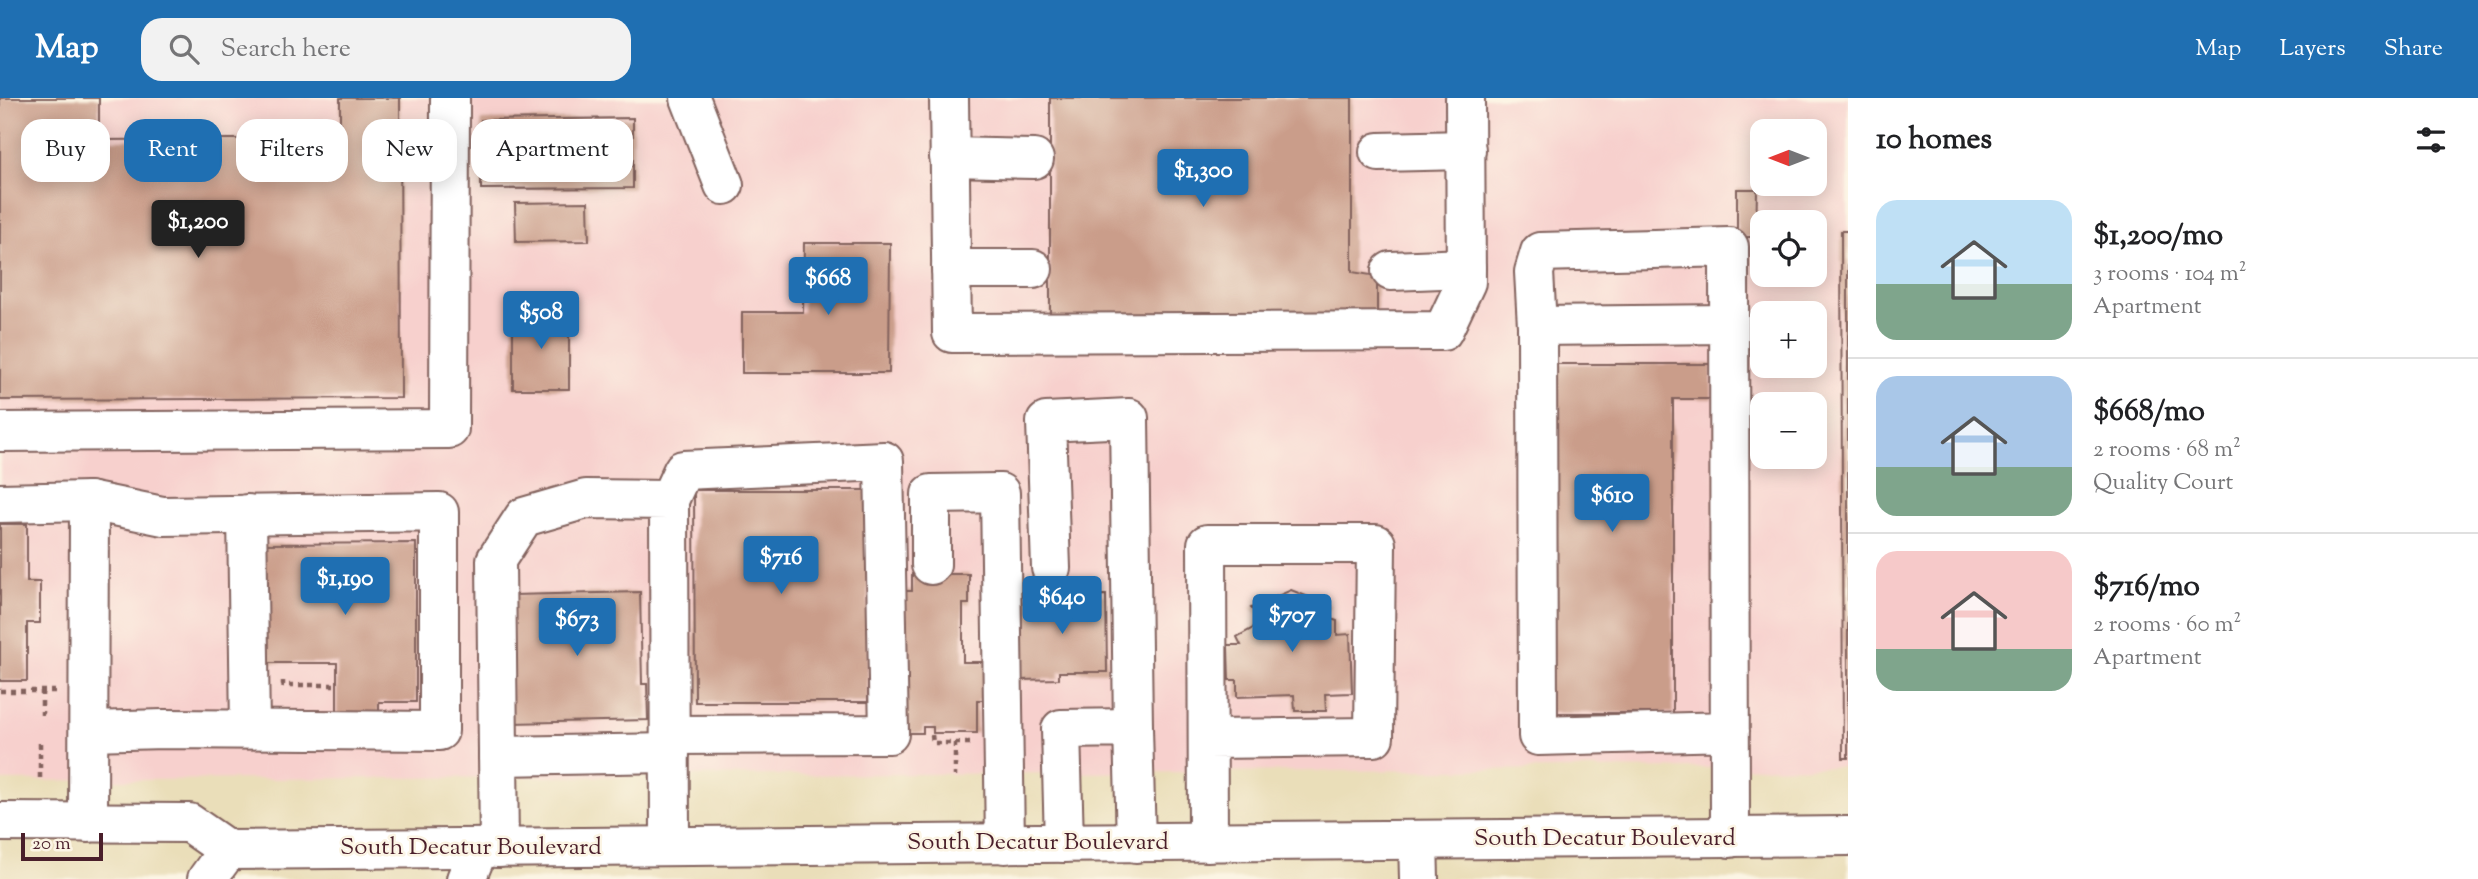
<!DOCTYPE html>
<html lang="en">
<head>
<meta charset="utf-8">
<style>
  body { margin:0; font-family:"Sorts Mill Goudy",serif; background:#f2f2f2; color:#202124; height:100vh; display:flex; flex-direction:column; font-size:26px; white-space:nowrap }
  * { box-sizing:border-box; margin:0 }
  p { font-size:23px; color:#757577 }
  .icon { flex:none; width:38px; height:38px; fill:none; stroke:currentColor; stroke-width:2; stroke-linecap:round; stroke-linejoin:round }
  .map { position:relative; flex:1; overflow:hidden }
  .panel { display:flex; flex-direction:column; background:#fff; width:630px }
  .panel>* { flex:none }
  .top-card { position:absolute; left:21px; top:21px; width:665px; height:63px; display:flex; gap:14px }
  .needle { width:46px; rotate:270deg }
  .fabs { position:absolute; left:1750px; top:21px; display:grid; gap:14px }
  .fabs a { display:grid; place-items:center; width:77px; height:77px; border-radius:14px; background:#fff; box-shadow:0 4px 18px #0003; font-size:35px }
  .scale { position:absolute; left:21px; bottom:18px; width:82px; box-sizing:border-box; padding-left:7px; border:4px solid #4a1f2b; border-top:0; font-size:19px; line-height:24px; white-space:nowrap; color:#4a1f2b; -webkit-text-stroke:5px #fcf5e5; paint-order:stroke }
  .price { position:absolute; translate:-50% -60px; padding:0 16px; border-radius:7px; background:#1f6fb2; color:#fff; font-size:23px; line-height:46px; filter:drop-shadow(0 2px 4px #0008) }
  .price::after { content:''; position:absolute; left:50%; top:42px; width:21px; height:16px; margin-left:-10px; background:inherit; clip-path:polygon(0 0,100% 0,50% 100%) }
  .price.on { background:#222; color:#fff }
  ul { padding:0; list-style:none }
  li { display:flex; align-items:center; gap:21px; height:175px; padding:0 28px }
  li+li { border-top:2px solid #e0e0e0 }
  li span { display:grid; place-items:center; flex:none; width:196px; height:140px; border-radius:21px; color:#555 }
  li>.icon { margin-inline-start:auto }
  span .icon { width:84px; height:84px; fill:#fffc; stroke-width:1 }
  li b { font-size:30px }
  h2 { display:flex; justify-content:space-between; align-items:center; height:84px; padding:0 28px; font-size:30px }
  .pill { padding:0 24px; border-radius:21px; background:#fff; box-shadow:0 4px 18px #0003; font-size:24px; line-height:63px }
  .pill.on { background:#1f6fb2; color:#fff }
  header { display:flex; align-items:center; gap:42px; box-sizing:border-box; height:98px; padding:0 35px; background:#1f6fb2; color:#fff }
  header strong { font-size:33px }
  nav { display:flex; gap:38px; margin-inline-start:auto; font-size:24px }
  .search { width:490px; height:63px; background:#f2f2f2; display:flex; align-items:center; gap:18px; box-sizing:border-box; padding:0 24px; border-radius:21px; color:#757577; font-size:26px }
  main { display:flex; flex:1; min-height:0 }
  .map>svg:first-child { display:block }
</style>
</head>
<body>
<header>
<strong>Map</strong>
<div class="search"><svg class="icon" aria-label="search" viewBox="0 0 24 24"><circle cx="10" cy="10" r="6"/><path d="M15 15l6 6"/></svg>Search here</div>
<nav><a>Map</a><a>Layers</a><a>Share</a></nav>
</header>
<main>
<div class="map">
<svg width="1848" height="781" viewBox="0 0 1848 781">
  <rect width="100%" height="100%" fill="#fcf5e5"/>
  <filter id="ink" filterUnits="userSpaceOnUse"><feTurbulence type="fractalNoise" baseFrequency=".0143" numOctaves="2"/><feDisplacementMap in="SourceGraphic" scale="14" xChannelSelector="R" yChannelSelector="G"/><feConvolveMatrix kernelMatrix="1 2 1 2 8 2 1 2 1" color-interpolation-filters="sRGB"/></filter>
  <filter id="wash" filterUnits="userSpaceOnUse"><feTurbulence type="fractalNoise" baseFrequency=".00686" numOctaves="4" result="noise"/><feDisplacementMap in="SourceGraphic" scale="28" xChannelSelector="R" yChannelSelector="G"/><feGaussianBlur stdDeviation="1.57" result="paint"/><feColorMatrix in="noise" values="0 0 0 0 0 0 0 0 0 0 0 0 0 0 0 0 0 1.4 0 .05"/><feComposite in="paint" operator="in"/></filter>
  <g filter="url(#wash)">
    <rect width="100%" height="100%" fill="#eadeb9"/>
    <!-- built -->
    <path fill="#f7d0cd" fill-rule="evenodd" d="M0 0H1848V669L0 683ZM1762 33H1815V86H1762ZM1762 124H1815V177H1762ZM1762 215H1815V268H1762ZM1762 306H1815V359H1762Z"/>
    <g id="blocks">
      <!-- building -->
      <g fill="#ca9d8a">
        <polygon points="0,0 99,0 99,42 340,40 340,0 400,0 401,300 0,302"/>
        <polygon points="1050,0 1352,0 1352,174 1377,178 1377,219 1050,221"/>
        <polygon points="633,20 633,90 481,91 481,22"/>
        <polygon points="1737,91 1757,91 1756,139 1737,139"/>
        <polygon points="588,104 589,143 516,144 515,105"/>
        <polygon points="1841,133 1848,133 1848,660 1843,660"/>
        <polygon points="804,145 890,145 889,275 742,275 742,214 803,214"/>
        <rect x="513" y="215" width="56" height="76"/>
        <polygon points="1547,266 1712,266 1712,301 1673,301 1673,615 1547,615"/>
        <polygon points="694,392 868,392 868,604 695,604"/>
        <polygon points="0,426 27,426 27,484 40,484 40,525 27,525 27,583 0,583"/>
        <polygon points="416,445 416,604 379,604 379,616 337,617 337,565 262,565 262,446"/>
        <polygon points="912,476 969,476 969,506 963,506 963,564 986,564 986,602 977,602 977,635 933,635 933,629 923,629 923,635 905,635 905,493 912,493"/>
        <polygon points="1291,492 1331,508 1322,518 1337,523 1337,537 1350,536 1352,595 1325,596 1326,613 1295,613 1294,597 1237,599 1237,582 1229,582 1228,547 1241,547 1237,539 1253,530 1258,517 1251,510"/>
        <polygon points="640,494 642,586 647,586 648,622 510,625 513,497"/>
        <polygon points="1106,497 1107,574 1059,574 1059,581 1019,582 1019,498"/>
      </g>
    </g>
  </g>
  <g filter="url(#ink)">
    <use href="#blocks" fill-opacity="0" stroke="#82625d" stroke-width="2"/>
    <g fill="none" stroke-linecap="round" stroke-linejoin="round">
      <!-- minor casing -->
      <g stroke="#82625d" stroke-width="42">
        <g id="minor">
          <polyline points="690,0 724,87"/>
          <polyline points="949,0 952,235 1443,233 1466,184 1465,0"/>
          <polyline points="1379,54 1466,52"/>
          <polyline points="949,59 1034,61"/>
          <polyline points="951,171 1033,171"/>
          <polyline points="1391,173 1466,170"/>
          <polyline points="1537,228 1729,226"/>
          <polyline points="0,334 449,331 450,0"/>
          <polyline points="669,402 683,372 884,363 889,636 670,637"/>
          <polyline points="0,405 89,403 163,418 439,414 439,633 164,631 89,633"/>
          <polyline points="247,416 250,631"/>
          <polyline points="931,467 931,396 1000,395 1005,746"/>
          <polyline points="1051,470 1046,324 1129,320 1133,630"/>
          <polyline points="1730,633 1538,638 1537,228 1534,174 1540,154 1729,149 1730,740"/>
          <polyline points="1208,641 1374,639 1376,446 1207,446 1208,744"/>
          <polyline points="498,658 670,655"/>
          <polyline points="88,725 89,403"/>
          <polyline points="1418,742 1419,781"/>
          <polyline points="1064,745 1061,631 1133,630 1136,745"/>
          <polyline points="499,750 496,462 524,419 586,401 669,402 670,748"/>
          <polyline points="466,781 479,750"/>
        </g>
      </g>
      <!-- major casing -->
      <g stroke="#82625d" stroke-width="42">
        <g id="major">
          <polyline points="0,724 189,725 228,752 1848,738"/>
          <polyline points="207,781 228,752"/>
        </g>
      </g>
      <!-- path -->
      <g stroke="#82625d" stroke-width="4.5" stroke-dasharray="5 5" stroke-linecap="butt">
        <polyline points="283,583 283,587 335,587"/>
        <polyline points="0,593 57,593"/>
        <polyline points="42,593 42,617"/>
        <polyline points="932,637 933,645 955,645 955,678"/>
        <polyline points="40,645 40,682"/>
        <polyline points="955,645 971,645"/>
      </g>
      <!-- minor -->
      <use href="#minor" stroke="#fff" stroke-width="38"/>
      <!-- major -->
      <use href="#major" stroke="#fff" stroke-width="38"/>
    </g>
  </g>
  <g text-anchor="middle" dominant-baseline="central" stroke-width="5" stroke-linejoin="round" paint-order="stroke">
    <!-- street labels -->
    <g font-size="24" fill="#4a1f2b" stroke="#fcf5e5">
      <text x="1605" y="741">South Decatur Boulevard</text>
      <text x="1038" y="745">South Decatur Boulevard</text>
      <text x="471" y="750">South Decatur Boulevard</text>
    </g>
  </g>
</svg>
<div class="fabs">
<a><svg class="needle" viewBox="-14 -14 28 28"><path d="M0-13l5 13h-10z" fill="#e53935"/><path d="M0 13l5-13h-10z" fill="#757577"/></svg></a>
<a><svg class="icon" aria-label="locate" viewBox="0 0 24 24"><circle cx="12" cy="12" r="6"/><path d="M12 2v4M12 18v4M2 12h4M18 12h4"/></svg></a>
<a>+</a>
<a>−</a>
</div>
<div class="scale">20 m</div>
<b class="price" style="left:1203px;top:111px">$1,300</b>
<b class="price on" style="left:198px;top:162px">$1,200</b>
<b class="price" style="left:828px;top:219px">$668</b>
<b class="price" style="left:541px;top:253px">$508</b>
<b class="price" style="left:1612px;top:436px">$610</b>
<b class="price" style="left:781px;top:498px">$716</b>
<b class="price" style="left:345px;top:519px">$1,190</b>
<b class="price" style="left:1062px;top:538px">$640</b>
<b class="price" style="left:1292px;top:556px">$707</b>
<b class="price" style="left:577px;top:560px">$673</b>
<div class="top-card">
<a class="pill">Buy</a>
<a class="pill on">Rent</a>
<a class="pill">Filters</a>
<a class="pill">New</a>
<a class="pill">Apartment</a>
</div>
</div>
<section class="panel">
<h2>10 homes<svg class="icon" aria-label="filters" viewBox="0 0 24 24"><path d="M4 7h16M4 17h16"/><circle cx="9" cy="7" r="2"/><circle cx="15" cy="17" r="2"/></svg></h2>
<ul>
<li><span style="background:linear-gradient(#bfe0f5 60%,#7fa58c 0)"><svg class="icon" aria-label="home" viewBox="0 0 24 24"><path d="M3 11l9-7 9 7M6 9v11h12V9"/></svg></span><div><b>$1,200/mo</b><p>3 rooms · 104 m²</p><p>Apartment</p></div></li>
<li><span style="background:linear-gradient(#a9c7e8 65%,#7fa58c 0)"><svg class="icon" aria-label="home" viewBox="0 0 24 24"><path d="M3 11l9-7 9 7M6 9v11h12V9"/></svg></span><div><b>$668/mo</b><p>2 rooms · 68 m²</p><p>Quality Court</p></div></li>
<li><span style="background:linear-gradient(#f6c9c9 70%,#7fa58c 0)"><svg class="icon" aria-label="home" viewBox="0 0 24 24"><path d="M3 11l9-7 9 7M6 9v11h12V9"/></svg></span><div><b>$716/mo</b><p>2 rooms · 60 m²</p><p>Apartment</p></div></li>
</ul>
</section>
</main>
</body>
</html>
